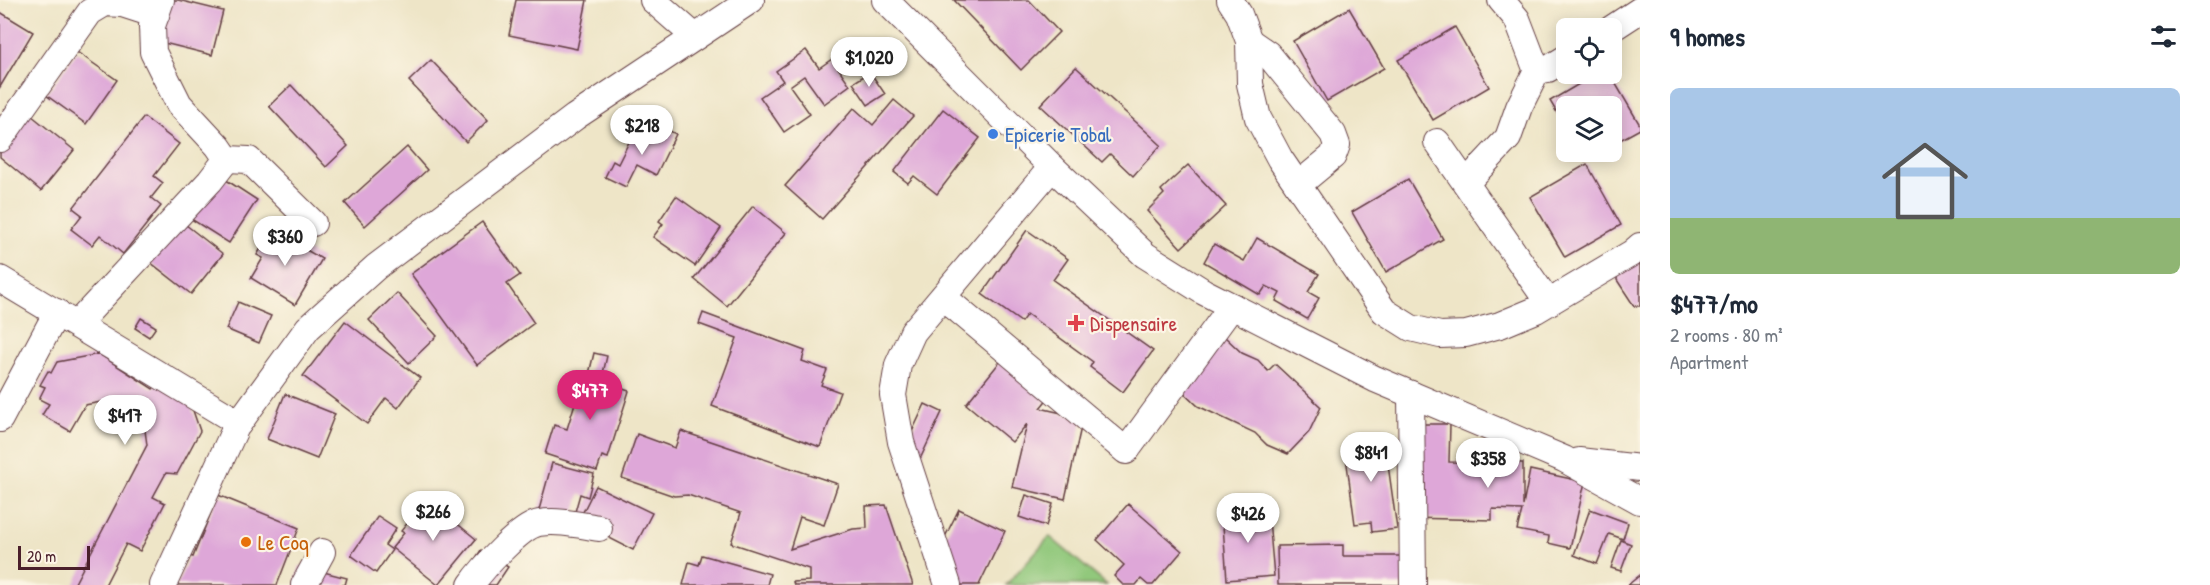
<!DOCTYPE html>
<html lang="en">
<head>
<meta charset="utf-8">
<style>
  body { margin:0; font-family:"Patrick Hand",sans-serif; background:#f2f2f3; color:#1f2937; height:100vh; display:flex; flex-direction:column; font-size:22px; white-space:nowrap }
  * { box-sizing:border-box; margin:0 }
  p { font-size:20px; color:#747a83 }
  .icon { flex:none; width:33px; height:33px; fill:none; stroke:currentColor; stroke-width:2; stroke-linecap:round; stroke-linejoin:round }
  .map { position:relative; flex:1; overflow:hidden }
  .side { display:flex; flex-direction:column; background:#fff; width:570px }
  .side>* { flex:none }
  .fabs { position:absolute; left:1556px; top:18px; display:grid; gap:12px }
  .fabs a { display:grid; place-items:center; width:66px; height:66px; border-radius:9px; background:#fff; box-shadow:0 3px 15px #0003; font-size:30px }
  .scale { position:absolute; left:18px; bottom:15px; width:72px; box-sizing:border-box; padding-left:6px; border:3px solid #4a1f2b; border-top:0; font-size:16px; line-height:21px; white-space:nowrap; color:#4a1f2b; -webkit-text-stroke:4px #fcf5e5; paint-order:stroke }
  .price { position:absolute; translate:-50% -51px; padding:0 14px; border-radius:21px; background:#fff; color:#222; font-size:20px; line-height:39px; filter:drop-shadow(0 2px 3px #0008) }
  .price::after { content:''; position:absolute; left:50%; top:36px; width:18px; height:14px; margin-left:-9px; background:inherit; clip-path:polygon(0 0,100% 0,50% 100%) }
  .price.selected { background:#db2777; color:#fff }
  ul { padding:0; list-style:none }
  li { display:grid; align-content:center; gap:12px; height:318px; padding:0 30px }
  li+li { border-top:2px solid #e0e1e3 }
  li span { display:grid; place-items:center; height:186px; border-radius:9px; color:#555 }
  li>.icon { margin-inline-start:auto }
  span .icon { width:108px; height:108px; fill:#fffc; stroke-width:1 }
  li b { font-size:26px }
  h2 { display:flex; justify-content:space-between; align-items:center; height:72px; padding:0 30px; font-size:26px }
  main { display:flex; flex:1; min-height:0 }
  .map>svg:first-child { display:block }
</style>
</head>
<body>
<main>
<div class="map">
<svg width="1640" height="585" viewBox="0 0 1640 585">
  <rect width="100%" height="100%" fill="#fcf5e5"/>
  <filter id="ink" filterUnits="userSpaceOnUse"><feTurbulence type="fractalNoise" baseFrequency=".0167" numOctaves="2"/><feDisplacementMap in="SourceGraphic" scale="12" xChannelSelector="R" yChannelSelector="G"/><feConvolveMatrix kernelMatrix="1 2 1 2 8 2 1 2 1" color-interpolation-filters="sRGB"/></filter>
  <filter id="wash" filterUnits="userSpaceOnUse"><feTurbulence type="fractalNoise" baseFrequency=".008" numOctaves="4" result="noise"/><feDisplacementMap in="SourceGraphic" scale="24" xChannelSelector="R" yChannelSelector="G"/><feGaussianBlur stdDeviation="1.35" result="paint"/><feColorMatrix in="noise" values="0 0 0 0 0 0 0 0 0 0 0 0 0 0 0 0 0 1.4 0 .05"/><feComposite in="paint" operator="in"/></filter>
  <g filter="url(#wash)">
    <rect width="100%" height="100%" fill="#eee5c7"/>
    <!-- green -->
    <polygon fill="#91c87b" stroke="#6e7453" stroke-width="1.5" points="1049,537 1050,537 1107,585 1006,585"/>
    <g id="blocks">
      <!-- building -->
      <g fill="#dea7d8">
        <polygon points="161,0 178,0 223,11 212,55 152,40"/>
        <polygon points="516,0 587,0 577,49 509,35"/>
        <polygon points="954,0 1029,0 1059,32 1021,70"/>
        <polygon points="1349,8 1384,68 1327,101 1293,41"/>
        <polygon points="0,12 33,32 0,87"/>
        <polygon points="1455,27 1489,87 1433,120 1398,60"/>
        <polygon points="806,50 819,68 832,59 850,85 824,104 804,76 790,86 810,114 784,132 760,97 783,81 776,71"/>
        <polygon points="77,52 117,80 86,124 46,95"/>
        <polygon points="431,60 488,120 466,142 409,81"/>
        <polygon points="1076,67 1161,145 1133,176 1110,154 1102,162 1040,105"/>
        <polygon points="870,72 885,94 868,105 853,83"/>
        <polygon points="1596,74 1610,74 1640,125 1640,129 1611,145 1611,106 1566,106 1566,128 1550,101"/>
        <polygon points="291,85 348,146 326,167 269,106"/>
        <polygon points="894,100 913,116 822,219 785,186 854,108 873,125"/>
        <polygon points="943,109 980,138 937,194 914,176 908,183 894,172"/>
        <polygon points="26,111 74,150 41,191 0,157 0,144"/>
        <polygon points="144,117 179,144 154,176 163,183 151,198 161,206 123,254 100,235 92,245 71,229 82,215 73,208"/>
        <polygon points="657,125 676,134 656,175 637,165 626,187 605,177 613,161 618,164 632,136 648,143"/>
        <polygon points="407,147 427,170 365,226 345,203"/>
        <polygon points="1579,152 1601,152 1585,161"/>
        <polygon points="1587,164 1621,225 1565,257 1530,197"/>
        <polygon points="1188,165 1226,206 1181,248 1147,211 1164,194 1161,190"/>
        <polygon points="217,174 257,200 229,243 188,217"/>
        <polygon points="1408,179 1443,239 1386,272 1352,212"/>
        <polygon points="676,196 721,228 695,266 653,237 663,224 659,221"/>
        <polygon points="753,206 786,233 727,306 694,279"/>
        <polygon points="181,221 223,254 191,294 150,262"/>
        <polygon points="482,222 520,275 507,284 534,323 477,365 411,274"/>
        <polygon points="272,230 322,259 295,305 251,278 263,258 257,255"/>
        <polygon points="1027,230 1068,259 1053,280 1153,351 1123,392 1090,367 1093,362 1027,314 1021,322 982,294"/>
        <polygon points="1257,238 1319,274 1308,292 1319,298 1307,319 1276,301 1280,293 1266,286 1260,295 1204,262 1214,244 1244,261"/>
        <polygon points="1640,252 1640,306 1634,306 1617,280 1618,267"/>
        <polygon points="397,293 437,336 409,363 369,320"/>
        <polygon points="238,302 271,316 259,343 226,329"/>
        <polygon points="703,313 805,351 802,361 827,370 821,385 840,392 820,447 712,406 737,338 699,324"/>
        <polygon points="141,318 156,327 149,337 135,328"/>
        <polygon points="345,321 420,378 398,408 386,398 367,424 303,376"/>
        <polygon points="1225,337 1242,353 1258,360 1268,371 1275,364 1321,407 1309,432 1288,454 1267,445 1255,433 1198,406 1169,378"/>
        <polygon points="594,353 607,356 601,382 629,391 608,458 602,456 597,471 545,454 554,425 567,429 583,377 588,378"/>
        <polygon points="99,354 153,389 160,378 188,396 200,431 177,474 166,473 153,497 165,503 140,551 126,544 105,585 74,585 147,445 144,423 101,402 85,405 70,431 42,415 49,404 39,399 45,387 40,385 48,371 51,373 57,362"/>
        <polygon points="1003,358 1049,397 1040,408 1083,418 1065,499 1012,487 1027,424 1012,442 966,404"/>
        <polygon points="285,394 335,414 317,459 267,439"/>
        <polygon points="925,404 942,412 921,457 904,449"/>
        <polygon points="1412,424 1450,424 1449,462 1523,463 1523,506 1530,470 1585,482 1570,548 1548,543 1549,536 1517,530 1522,510 1492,509 1492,520 1410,518"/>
        <polygon points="681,431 838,484 824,525 800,517 790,549 853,529 867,528 866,506 886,505 913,585 794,585 793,582 809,581 809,569 731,543 741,513 688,495 674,496 622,478 637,434 675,448"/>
        <polygon points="1384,436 1397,529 1372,532 1371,522 1355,524 1344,442"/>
        <polygon points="552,463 594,474 588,497 580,494 571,526 537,517"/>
        <polygon points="596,486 652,513 633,550 578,522"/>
        <polygon points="218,495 299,528 277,585 177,585 189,556 193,557"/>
        <polygon points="1026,495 1053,504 1046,526 1019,517"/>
        <polygon points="427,499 476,539 438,585 392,548 404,533 401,531"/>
        <polygon points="1128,504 1182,551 1153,585 1148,585 1141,579 1136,585 1123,585 1114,576 1124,565 1097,540"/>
        <polygon points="1268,508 1274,576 1227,580 1222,512"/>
        <polygon points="959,509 1005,531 979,585 951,585 935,557"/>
        <polygon points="1590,509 1628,523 1623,539 1609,534 1597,564 1574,555"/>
        <polygon points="378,516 396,528 385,545 392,550 376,573 351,555"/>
        <polygon points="1621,540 1631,544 1621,571 1611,568"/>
        <polygon points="1343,545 1343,556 1408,556 1408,585 1278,585 1277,546"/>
        <polygon points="481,550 508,567 496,585 461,585 459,584"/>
        <polygon points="702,555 770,574 767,585 683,585 689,562 699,565"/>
        <polygon points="300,566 347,578 345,585 295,585"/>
        <polygon points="1640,575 1640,585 1628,585"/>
      </g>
    </g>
  </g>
  <g filter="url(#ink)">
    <use href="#blocks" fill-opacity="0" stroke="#633d42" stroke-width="1.5"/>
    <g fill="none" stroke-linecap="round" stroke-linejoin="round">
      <!-- minor casing -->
      <g stroke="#633d42" stroke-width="28">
        <g id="minor">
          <polyline points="653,0 694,36"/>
          <polyline points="885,0 1052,167 1145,255 1204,292 1375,379 1564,459 1640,501"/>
          <polyline points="1230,0 1239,14 1249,41 1250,84 1258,118 1280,159 1384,311 1411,328 1440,335 1466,334 1500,325 1536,310 1632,253 1640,246"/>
          <polyline points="1501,0 1517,19 1537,71 1548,69 1566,58"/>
          <polyline points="1611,29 1640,10"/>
          <polyline points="1249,41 1268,54 1333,134 1337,145 1333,156 1298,185"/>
          <polyline points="0,139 90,12 105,3 122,4 156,15"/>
          <polyline points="1437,142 1548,302"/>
          <polyline points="227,159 249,160 313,223"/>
          <polyline points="1466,183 1508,138 1519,107 1537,71"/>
          <polyline points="0,279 239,423"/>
          <polyline points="943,297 1126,451 1232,306"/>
          <polyline points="77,324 210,181 227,159 218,146 179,104 153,52 152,26 161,0"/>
          <polyline points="1411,394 1413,585"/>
          <polyline points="0,419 57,312"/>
          <polyline points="1579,461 1640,468"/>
          <polyline points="163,585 236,427 308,328 376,267 575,117 751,0"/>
          <polyline points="304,585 322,552"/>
          <path d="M471 585C482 569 521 526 539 523 559 520 579 525 599 528"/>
          <polyline points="948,585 901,442 893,395 898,365 913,332 1052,167"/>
        </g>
      </g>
      <!-- minor -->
      <use href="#minor" stroke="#fff" stroke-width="26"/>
    </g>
  </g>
  <!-- markers -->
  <circle fill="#3f7fe0" stroke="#fcf5e5" stroke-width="2" cx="993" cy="134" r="6"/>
  <path fill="#e0444e" stroke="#fcf5e5" stroke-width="2" d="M1073 314h6v6h6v6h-6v6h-6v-6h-6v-6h6z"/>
  <circle fill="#e8710a" stroke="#fcf5e5" stroke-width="2" cx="246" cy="542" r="6"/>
  <g text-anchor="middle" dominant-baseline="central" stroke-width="4.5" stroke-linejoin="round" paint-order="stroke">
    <!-- shop labels -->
    <g font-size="21" fill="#366cbe" stroke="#fcf5e5" text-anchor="start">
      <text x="1005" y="134">Epicerie Tobal</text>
    </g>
    <!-- health labels -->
    <g font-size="21" fill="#be3a42" stroke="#fcf5e5" text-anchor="start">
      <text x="1090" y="323">Dispensaire</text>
    </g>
    <!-- food labels -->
    <g font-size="21" fill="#c56008" stroke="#fcf5e5" text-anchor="start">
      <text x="258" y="542">Le Coq</text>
    </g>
  </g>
</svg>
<div class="fabs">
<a><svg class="icon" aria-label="locate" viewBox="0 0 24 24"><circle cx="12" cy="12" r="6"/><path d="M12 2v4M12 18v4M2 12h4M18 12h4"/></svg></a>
<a><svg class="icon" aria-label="layers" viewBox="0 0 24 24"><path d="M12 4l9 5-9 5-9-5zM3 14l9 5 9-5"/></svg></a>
</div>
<div class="scale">20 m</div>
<b class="price" style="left:869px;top:88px">$1,020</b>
<b class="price" style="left:642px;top:156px">$218</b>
<b class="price" style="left:285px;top:267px">$360</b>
<b class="price selected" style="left:590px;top:421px">$477</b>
<b class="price" style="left:125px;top:446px">$417</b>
<b class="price" style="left:1371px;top:483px">$841</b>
<b class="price" style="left:1488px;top:489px">$358</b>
<b class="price" style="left:433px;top:542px">$266</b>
<b class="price" style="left:1248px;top:544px">$426</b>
</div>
<section class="side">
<h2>9 homes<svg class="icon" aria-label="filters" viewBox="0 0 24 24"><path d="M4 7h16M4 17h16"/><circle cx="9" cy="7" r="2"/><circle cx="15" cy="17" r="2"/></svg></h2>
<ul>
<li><span style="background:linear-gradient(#a9c7e8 70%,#8fb573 0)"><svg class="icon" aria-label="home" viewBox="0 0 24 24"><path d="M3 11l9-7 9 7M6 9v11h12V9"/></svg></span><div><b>$477/mo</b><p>2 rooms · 80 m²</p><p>Apartment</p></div></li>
</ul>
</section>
</main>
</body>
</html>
